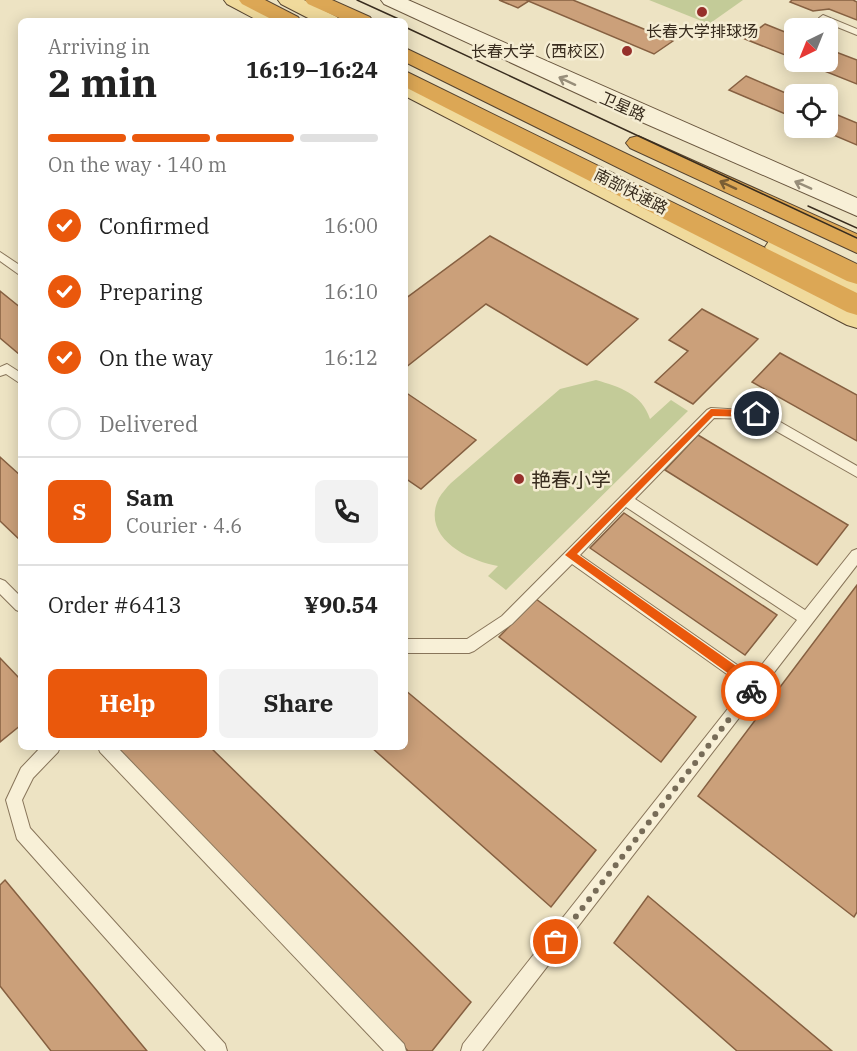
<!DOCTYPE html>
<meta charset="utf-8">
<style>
:root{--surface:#fff;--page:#f2f2f2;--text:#222;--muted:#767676;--line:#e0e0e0;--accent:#ea580c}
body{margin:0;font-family:"IBM Plex Serif","Noto Sans SC",serif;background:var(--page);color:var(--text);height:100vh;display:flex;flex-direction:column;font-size:22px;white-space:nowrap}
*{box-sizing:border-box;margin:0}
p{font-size:20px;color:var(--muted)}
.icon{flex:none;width:33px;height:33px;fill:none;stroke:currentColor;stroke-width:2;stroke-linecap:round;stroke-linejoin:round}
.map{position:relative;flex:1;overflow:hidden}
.sheet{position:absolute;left:18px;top:18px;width:390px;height:732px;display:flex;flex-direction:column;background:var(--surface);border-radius:9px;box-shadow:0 3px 15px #0003}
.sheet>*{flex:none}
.needle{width:39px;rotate:223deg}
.controls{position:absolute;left:784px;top:18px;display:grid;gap:12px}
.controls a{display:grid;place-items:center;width:54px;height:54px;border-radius:9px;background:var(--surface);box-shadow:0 3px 15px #0003;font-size:30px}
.pin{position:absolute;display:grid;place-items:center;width:51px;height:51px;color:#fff;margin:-26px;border:3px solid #fff;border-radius:50%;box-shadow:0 2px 6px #0007}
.courier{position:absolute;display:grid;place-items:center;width:60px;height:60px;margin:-30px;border:4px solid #ea580c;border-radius:50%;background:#fff;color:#222;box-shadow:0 2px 8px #0007}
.head em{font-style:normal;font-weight:700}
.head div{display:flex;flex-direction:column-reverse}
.head{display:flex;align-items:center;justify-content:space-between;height:102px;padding:0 30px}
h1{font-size:39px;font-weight:700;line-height:45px}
.bar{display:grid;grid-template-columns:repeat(4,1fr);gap:9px 6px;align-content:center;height:72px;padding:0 30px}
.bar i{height:8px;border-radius:4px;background:var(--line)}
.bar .on{background:var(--accent)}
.bar p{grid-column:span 4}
.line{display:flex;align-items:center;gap:15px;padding:0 30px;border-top:2px solid var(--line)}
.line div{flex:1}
.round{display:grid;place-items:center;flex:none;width:63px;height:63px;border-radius:9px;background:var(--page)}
ol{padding:0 30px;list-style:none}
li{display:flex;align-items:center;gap:18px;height:66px}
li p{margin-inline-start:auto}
li .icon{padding:6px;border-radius:50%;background:var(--accent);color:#fff;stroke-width:4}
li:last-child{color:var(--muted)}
li i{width:33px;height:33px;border:3px solid var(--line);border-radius:50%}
.button{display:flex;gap:12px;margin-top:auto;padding:12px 30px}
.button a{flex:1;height:69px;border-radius:9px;background:var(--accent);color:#fff;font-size:24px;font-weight:700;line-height:69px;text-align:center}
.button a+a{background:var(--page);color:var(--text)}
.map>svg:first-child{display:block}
</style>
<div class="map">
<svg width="857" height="1051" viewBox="0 0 857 1051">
<rect width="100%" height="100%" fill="#ede3c3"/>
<g fill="#c3cb98">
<polygon points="649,0 743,0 709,24"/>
<path d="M596 380C620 387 642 394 650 419L671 400 688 411 506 590 488 576 498 566C468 561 420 537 439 498 442 493 447 487 451 483L560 389Z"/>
</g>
<g fill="#cba07a" stroke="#866041" stroke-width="1.5">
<polygon points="499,0 526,0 529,1 518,8"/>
<polygon points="526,0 573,0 673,41 654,54"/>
<polygon points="792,0 853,0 857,2 857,20 829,9 813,11 790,2"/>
<polygon points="765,24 795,36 795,59 745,39"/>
<polygon points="828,49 857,60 857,84 802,62 828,62"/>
<polygon points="746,76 795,97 795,118 729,90"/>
<polygon points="828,111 857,123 857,145 817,128 828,128"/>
<polygon points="490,236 638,319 587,365 486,304 405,368 405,299"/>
<polygon points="0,291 21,308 20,355 0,338"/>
<polygon points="702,309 758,339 693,404 655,382 688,351 669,340"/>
<polygon points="780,353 857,395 857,441 752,382"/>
<polygon points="405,392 476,440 421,489 405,478"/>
<polygon points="698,435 848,525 817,565 665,470"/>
<polygon points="0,457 21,476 21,541 0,521"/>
<polygon points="624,513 777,615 745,655 590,548"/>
<polygon points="857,585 857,912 854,917 698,796"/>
<polygon points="536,599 696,717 661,762 499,637"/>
<polygon points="0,658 21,680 21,725 0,742"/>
<polygon points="405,690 596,850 551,907 371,747 405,747"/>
<polygon points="114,747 210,747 471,1002 432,1051 408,1051"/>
<polygon points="5,880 147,1051 51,1051 0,986 0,885"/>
<polygon points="648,896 832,1051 737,1051 614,943"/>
</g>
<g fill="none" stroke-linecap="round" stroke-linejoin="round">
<g stroke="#88755a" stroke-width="2">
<g id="lane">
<polygon points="823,15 857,29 857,35 820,20 819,18"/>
<polygon points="0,252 21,266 21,276 0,261"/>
<polygon points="7,364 21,373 21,384 6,374 0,376 0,367"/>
<path d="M711 408 761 411 857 466V477L755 419 714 418 635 499 805 610 852 551 857 549V565L482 1051H461L463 1044 745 687 572 564 512 624 474 651 469 653H405V639H467L502 616 707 410ZM626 507 797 620 753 676 580 555Z"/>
<polygon points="0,579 5,581 21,597 21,612 16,610 0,594"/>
<polygon points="41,747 60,747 58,752 33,778 22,800 30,828 225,1044 227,1051 206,1051 17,839 6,800 21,768"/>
<polygon points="98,747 117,747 404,1044 406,1051 384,1051 100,752"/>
</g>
</g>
<g stroke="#69563e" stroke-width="2">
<polygon id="secondary" points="381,0 408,0 857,198 857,216 596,102 384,4"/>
</g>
<g stroke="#55432f" stroke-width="2">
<g id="primary">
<polygon points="224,0 250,0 282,17 285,21 259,21 227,4"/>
<polygon points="278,0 304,0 337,17 340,21 314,21 281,4"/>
<polygon points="405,80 857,306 857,328 847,325 405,96"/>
<polygon points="778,238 857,275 857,295 769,253 765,247 769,241"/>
</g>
</g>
<g stroke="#55432f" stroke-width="2">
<g id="highway">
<polygon points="239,0 265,0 298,17 301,21 275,21 242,4"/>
<polygon points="305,0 332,0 370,17 373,21 346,21 308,4"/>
<polygon points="405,48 857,264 857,284 847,281 405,62"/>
<polygon points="405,71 857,293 857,315 847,312 405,87"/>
<polygon points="638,136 857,234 857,253 630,148 626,143 630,138"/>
</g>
</g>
<use href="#lane" fill="#f8f0d7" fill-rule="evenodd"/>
<use href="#secondary" fill="#f8f0d7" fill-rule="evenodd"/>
<use href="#primary" fill="#f0da9c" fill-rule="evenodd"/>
<use href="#highway" fill="#dca755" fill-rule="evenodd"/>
<g stroke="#382c1e" stroke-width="1.5">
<polyline points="357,0 403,21"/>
<polyline points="405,27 857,238"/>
<polyline points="808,206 857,228"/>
</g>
</g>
<defs><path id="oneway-shaft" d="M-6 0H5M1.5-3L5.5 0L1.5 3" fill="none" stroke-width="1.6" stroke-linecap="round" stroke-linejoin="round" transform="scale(1.5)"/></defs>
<g stroke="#988e7a">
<use href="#oneway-shaft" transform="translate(567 81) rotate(-155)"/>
<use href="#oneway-shaft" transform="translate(803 185) rotate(-156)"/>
</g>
<use stroke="#7a5d34" href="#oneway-shaft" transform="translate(728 185) rotate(-155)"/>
<polygon fill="#ea580c" points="711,409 757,410 761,414 757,417 713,416 577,554 759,682 759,689 751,696 745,691 747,687 565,555"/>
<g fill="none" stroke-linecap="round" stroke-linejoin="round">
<polyline stroke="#776c58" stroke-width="6" stroke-dasharray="0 10.8" points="556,942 751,691"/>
</g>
<g fill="#96302b" stroke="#f5edd3" stroke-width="2">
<circle cx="702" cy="12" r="6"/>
<circle cx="627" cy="51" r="6"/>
<circle cx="519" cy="479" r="6"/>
</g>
<g text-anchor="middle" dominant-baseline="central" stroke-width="5" stroke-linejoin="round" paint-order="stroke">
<g font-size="16" fill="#382c1e" stroke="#f5edd3">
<text x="702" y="31">长春大学排球场</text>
<text x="615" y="51" text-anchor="end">长春大学（西校区）</text>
</g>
<g font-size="16" fill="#382c1e" stroke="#f5edd3">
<text transform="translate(623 106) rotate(24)">卫星路</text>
<text transform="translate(631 191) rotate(27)">南部快速路</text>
</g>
<g font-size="20" fill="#382c1e" stroke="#f5edd3" text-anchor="start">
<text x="531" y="479">艳春小学</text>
</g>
</g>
</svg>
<div class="controls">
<a><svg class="needle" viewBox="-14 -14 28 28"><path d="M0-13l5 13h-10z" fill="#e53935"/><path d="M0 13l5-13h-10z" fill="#767676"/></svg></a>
<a><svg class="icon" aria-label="locate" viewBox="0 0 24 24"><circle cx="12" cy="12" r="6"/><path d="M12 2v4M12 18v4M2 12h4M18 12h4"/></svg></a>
</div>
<div class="pin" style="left:556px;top:942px;background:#ea580c"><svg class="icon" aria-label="bag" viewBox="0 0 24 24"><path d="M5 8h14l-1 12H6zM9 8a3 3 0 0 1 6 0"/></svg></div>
<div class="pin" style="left:757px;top:414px;background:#1f2937"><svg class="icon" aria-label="home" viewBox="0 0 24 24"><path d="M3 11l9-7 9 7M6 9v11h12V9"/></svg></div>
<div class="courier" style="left:751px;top:691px"><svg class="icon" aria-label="bike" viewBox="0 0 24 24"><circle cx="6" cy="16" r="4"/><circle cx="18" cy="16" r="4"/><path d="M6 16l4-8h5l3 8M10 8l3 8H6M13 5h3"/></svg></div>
<section class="sheet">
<div class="head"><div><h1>2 min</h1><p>Arriving in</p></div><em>16:19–16:24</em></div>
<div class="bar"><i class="on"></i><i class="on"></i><i class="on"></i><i></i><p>On the way · 140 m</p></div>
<ol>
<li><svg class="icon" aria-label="check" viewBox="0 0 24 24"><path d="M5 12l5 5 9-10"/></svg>Confirmed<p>16:00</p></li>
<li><svg class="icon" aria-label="check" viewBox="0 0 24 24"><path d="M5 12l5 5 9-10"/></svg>Preparing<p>16:10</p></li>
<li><svg class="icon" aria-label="check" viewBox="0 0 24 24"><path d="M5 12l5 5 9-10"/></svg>On the way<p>16:12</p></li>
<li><i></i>Delivered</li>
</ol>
<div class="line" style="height:108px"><b class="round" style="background:var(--accent);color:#fff">S</b><div><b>Sam</b><p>Courier · 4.6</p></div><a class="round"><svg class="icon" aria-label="phone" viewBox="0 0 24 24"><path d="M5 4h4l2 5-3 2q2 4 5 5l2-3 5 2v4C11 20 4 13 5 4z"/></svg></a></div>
<div class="line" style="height:78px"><div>Order #6413</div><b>¥90.54</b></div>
<div class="button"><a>Help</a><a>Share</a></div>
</section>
</div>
